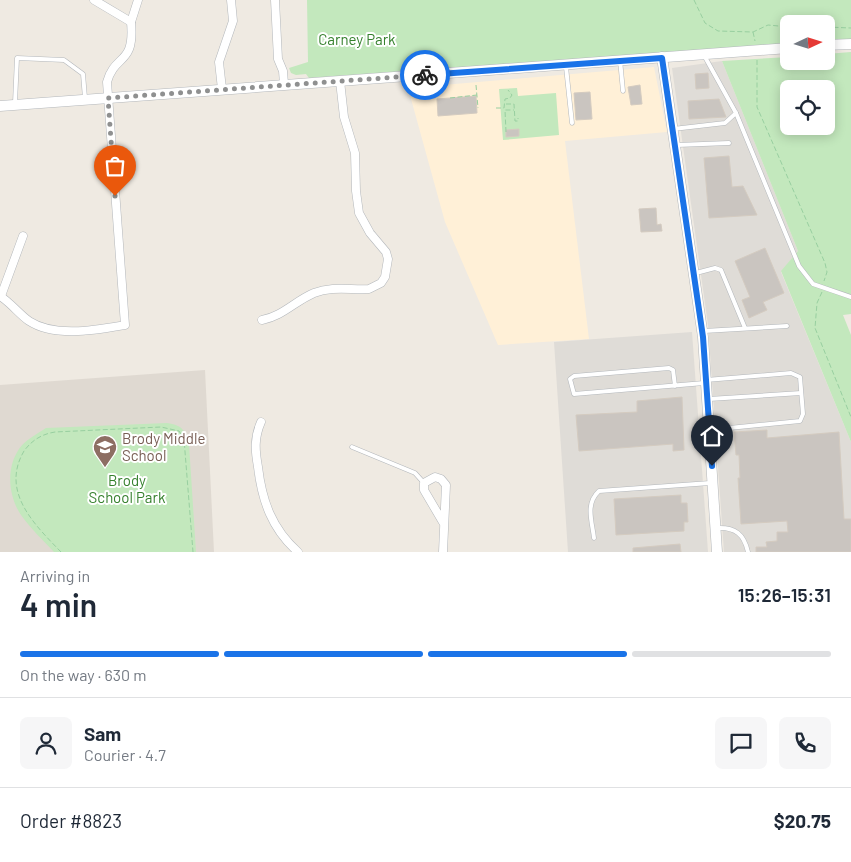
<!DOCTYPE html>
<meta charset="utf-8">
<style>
:root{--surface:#fff;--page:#f6f6f7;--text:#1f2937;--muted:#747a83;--line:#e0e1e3;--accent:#1a73e8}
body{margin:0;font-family:Barlow,sans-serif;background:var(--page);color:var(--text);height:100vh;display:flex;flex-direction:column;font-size:19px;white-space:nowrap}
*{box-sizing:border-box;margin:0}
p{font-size:16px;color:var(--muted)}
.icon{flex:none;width:28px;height:28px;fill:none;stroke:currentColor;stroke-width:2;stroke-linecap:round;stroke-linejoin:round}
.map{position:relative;height:552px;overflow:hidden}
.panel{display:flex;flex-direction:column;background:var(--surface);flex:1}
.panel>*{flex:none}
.needle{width:32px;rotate:86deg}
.controls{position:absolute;left:780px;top:15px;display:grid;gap:10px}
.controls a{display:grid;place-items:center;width:55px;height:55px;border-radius:8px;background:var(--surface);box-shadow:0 2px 12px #0003;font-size:25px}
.pin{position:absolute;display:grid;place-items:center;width:42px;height:42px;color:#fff;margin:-51px -21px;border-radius:50% 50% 50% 0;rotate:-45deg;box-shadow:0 0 5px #0007}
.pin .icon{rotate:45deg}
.courier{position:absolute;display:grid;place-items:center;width:50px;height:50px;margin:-25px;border:4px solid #1a73e8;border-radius:50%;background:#fff;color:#222;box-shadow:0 1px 6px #0007}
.overview em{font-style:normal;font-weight:600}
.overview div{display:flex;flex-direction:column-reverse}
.overview{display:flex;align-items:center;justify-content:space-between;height:85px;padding:0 20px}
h1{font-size:32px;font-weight:600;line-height:38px}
.bar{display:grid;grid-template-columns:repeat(4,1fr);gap:8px 5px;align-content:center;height:60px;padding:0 20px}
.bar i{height:6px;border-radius:4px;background:var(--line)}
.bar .selected{background:var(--accent)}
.bar p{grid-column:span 4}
.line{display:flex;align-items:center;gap:12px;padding:0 20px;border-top:1px solid var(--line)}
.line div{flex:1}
.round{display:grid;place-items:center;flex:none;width:52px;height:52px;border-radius:8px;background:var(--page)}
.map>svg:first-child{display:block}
</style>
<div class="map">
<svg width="851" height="552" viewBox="0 0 851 552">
<rect width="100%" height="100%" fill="#efeae2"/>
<polygon fill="#fff0d7" points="654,67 667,132 565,141 589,339 498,345 445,222 408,88"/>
<g fill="#dfdcd7">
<polygon points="722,61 798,251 781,272 851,442 851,552 724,552 708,325 672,68"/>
<polygon points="692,332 708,552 568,552 554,342"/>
</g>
<polygon fill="#dfd9d1" points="205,370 214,552 0,552 0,385"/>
<g fill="#c3e8bd" fill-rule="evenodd">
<polygon points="307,0 851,0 851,39 826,41 826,24 789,24 789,44 309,78 306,74 296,75 291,73 289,68 308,62"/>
<path d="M851 52V314L843 315 851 335V442L781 271 798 251 722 61 789 57V61H826V54ZM789 89H826V126H789Z"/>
<polygon points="517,88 518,96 556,93 559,135 503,140 499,89"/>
<path d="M167 423C182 425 185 430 189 444L196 552H54C43 540 30 528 21 515 8 496 6 468 19 449 25 440 37 434 46 428Z"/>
</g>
<g fill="#cac5c0" stroke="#d4cbc0">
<polygon points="708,73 709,88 696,89 695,74"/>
<polygon points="640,85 642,104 631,105 628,87"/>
<polygon points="590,92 592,119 576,120 574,93"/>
<polygon points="476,96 477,113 438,116 437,99"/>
<polygon points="719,99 726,117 689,119 688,101"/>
<polygon points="519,129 519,136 506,137 506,130"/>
<polygon points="729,156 732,187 743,186 757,215 709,218 704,158"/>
<polygon points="656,208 657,225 661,224 662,231 641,232 639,209"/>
<polygon points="765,248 784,293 763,302 767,310 749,318 742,300 750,297 735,261"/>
<polygon points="682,397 684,450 673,451 673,444 579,451 576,415 637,412 637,401"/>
<polygon points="767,430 767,438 839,432 844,519 851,519 851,552 756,552 756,547 767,547 766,542 777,541 777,532 788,532 787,521 741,524 738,478 740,478 739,455 736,455 734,432"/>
<polygon points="681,495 681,503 687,503 688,522 684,522 684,531 616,535 614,499"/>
<polygon points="680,544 681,552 633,552 633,548"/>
</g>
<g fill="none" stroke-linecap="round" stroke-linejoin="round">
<g stroke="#b3b7bb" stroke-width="5">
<g id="service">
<polyline points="620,60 623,91"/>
<polyline points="566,67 572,123"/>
<polyline points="15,103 17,58 64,60 83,74 85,98"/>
<polyline points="736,113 799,266 813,284 851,297"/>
<polyline points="673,129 725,123 736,113 705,57"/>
<polyline points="677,145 729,143"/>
<polyline points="696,273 715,268 721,270 745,328"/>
<polyline points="704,331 787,326"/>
<polyline points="706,380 791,373 800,377 803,414 800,421 709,430"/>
<polyline points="675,386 673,370 669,368 574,376 570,379 574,394 704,383"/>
<polyline points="709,399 801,393"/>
<polyline points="352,447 415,473 424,483"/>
<path d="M717 528C735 527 744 534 748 552"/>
<path d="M594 538C592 521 585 504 599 491L710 483"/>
</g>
</g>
<g stroke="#b3b7bb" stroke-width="9">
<g id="minor">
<polyline points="275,0 278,59 283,71 284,84"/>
<polyline points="131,22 138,0"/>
<polyline points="222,89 219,62 233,21 231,0"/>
<path d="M0 296C11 303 19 314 29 321 55 338 96 330 125 325L107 82C115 53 135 66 131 22L94 0"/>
<polyline points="1,296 23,236"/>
<path d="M262 320C283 316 295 301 314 293 332 286 350 290 369 289L381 283 385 277 388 259 386 252 370 233 359 213 356 191 355 153 344 117 340 81"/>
<path d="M261 422C254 438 255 450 258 467 262 501 272 529 298 552"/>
<polyline points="443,552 446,485 441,479 435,477 424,483 424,490 444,524"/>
</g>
</g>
<g stroke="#b3b7bb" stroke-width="11">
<g id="tertiary">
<polyline points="826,45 851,44"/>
<polyline points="662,57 703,337 717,552"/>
<polyline points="0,106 789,48"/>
</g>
</g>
<g stroke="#98cfa0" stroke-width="1" stroke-dasharray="5 2.5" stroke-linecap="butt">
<polyline points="694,0 705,23 718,31 753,32 768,25 789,27"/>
<polyline points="826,27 851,28"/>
<polyline points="753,32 755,41"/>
<polyline points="757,60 757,107 825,263 827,272 824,281"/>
<polyline points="476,85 478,108"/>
<polyline points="450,98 477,95"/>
<polyline points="506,104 514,104 515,121 518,121 518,118"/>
<polyline points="496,108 504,108 505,99 510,98 512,95 508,90"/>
<polyline points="506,132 505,110 514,110"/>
<polyline points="822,292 817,303 815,328 851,417"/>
<path d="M61 552C35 525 0 492 24 451 32 440 42 434 55 432L161 427 179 431 184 439 193 552"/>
</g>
<use href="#service" stroke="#fff" stroke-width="4"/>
<use href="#minor" stroke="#fff" stroke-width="8"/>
<use href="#tertiary" stroke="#fff" stroke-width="10"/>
</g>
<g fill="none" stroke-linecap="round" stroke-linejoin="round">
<polyline stroke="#8f9090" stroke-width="5" stroke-dasharray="0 9" points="115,196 108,98 425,75"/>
<polyline stroke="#1a73e8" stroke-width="6" points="425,75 662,58 703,337 712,466"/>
</g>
<defs>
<g id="school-pin" transform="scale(1.25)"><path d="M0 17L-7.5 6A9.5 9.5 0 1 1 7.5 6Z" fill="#8d6e63" stroke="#fff"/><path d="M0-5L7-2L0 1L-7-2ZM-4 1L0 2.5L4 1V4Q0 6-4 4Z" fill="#fff"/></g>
</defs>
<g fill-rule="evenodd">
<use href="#school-pin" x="105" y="447"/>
</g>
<g text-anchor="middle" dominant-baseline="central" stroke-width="4" stroke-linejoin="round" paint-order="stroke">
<g font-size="15" fill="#36812e" stroke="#fff">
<text x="357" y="39">Carney Park</text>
<text x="127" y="480">Brody<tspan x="127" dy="17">School Park</tspan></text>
</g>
<g font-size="15" fill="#785e54" stroke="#fff" text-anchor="start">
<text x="122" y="438">Brody Middle<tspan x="122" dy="17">School</tspan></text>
</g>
</g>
</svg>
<div class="controls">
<a><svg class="needle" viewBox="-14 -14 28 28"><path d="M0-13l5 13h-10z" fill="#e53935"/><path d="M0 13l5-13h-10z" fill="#747a83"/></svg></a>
<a><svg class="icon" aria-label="locate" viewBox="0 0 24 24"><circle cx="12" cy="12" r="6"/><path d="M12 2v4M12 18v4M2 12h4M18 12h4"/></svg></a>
</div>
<div class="pin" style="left:115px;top:196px;background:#ea580c"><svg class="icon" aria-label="bag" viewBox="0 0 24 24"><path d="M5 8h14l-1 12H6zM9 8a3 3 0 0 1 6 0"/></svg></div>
<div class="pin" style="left:712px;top:466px;background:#1f2937"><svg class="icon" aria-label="home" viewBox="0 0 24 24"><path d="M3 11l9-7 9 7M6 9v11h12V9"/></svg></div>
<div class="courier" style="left:425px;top:75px"><svg class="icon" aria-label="bike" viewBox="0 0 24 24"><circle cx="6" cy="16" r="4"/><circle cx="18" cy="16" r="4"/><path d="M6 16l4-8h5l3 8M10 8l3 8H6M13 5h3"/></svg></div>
</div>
<section class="panel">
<div class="overview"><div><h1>4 min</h1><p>Arriving in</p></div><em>15:26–15:31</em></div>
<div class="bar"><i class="selected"></i><i class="selected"></i><i class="selected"></i><i></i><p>On the way · 630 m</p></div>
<div class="line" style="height:90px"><a class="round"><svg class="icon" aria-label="person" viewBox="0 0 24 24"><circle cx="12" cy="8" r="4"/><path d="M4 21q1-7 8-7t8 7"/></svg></a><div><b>Sam</b><p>Courier · 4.7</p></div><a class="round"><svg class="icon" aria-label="chat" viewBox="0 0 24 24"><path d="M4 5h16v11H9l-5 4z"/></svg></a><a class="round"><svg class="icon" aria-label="phone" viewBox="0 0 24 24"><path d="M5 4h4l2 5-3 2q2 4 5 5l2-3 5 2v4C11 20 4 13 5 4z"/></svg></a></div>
<div class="line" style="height:65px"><div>Order #8823</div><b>$20.75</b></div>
</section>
